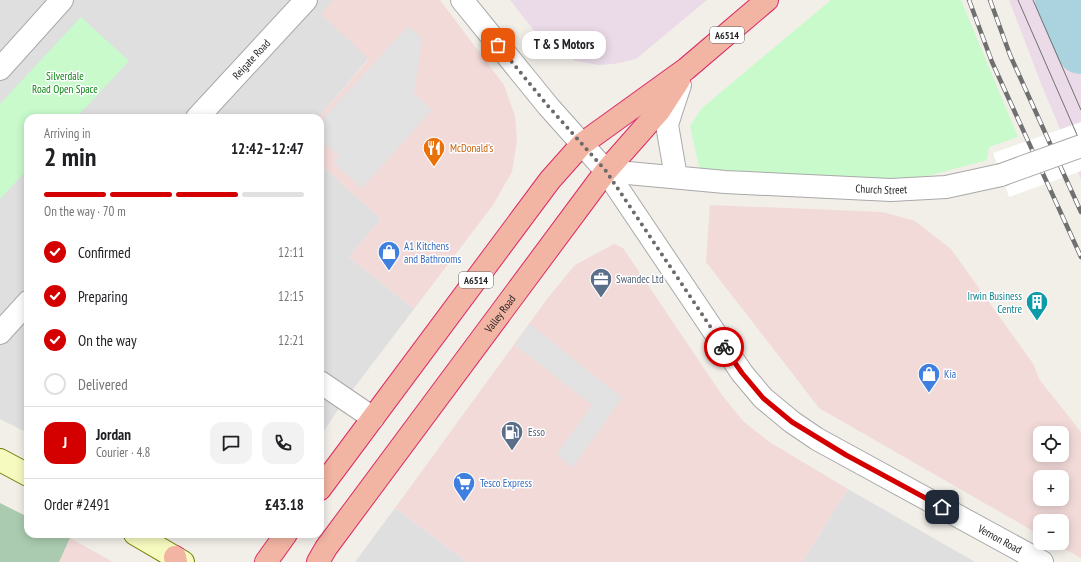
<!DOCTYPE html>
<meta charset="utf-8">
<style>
:root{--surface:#fff;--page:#f2f2f2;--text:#202124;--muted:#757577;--line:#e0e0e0;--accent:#d40000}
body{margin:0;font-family:"PT Sans Narrow",sans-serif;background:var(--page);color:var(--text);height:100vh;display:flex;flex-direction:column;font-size:15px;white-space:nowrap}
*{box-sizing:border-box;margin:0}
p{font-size:13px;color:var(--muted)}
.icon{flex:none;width:22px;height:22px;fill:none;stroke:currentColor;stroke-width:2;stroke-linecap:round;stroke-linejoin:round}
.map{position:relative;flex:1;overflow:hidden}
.drawer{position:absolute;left:24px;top:114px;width:300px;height:424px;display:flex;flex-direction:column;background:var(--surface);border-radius:12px;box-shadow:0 2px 10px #0003}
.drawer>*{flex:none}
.controls{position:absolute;left:1033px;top:426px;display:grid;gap:8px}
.controls a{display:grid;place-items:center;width:36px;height:36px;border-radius:8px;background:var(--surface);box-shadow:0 2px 10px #0003;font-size:20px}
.pin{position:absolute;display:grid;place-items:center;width:34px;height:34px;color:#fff;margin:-17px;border-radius:8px;box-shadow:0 2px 6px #0006}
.courier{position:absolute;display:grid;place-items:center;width:40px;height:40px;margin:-20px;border:3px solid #d40000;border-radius:50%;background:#fff;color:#222;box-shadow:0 1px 5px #0007}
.bubble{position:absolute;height:28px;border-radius:12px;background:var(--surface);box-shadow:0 2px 10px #0003;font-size:13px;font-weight:600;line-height:28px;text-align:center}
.overview em{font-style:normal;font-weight:600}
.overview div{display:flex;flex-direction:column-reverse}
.overview{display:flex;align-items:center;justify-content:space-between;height:68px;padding:0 20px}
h1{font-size:26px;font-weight:600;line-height:30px}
.bar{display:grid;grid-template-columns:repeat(4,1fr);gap:6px 4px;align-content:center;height:48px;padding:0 20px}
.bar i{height:5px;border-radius:3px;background:var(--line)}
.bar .active{background:var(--accent)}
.bar p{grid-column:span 4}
.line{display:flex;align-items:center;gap:10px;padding:0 20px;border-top:1px solid var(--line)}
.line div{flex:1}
.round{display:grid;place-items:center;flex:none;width:42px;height:42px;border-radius:12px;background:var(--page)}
ol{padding:0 20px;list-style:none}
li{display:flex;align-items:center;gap:12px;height:44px}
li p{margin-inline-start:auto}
li .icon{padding:4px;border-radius:50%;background:var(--accent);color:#fff;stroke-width:4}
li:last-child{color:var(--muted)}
li i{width:22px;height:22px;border:2px solid var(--line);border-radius:50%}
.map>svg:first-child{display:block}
</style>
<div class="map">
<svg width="1081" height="562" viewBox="0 0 1081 562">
<rect width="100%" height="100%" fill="#f2efe9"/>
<g fill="#e0dfdf">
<polygon points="0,0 423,0 369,58 318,118 28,118 28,433 0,419"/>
<polygon points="320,164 381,219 349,257 414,309 341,405 320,437"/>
<polygon points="848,489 975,562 802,562"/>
<polygon points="395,508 467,562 355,562"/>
</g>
<g fill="#f2dad9" fill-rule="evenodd">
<polygon points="333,0 440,0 504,85 515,116 517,140 512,172 493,205 414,309 349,257 381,219 320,164 320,118 318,118 369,59 321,14"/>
<path d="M710 205 883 212 915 221 951 249 1034 365 1039 379 1081 432V558L1054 543H1062V521H1040V535L819 408 706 262ZM1040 433H1062V455H1040ZM1040 477H1062V499H1040Z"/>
<polygon points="614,244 623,248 722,395 743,421 771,443 848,489 802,562 467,562 395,508 547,299 575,265"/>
<polygon points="70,538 113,562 59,562"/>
</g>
<g fill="#ebdbe8">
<polygon points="510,0 707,0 636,59 614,64 598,65 576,61 546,46"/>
<polygon points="1009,0 1052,0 1067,37 1081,67 1081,179 1042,86"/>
</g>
<polygon fill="#aacbaf" points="0,503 28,517 28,534 62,534 70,538 59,562 0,562"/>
<g fill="#c8facc">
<polygon points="831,0 961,0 1018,137 989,147 987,160 917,179 893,182 708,171 699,167 690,126 702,108"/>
<polygon points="81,17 129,61 76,118 28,118 28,169 0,199 0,104"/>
</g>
<g fill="#e2e2e2">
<polygon points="408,26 422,38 414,93 432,110 362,188 334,163 339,156 320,140 320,122"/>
<polygon points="530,324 622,398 572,468 557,454 592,405 515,345"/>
</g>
<polygon fill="#fff" points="1081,122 1081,171 1009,197 993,153"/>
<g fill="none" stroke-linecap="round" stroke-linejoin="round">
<polyline stroke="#aad3df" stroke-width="50" points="1060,0 1081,49"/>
<g stroke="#a9a9a9" stroke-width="24">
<g id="minor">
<polyline points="0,69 62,0"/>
<path id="s1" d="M197 118 306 0"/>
<polyline points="0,333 28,302"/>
<polyline points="320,382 373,418"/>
</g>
</g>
<g stroke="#a9a9a9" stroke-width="24">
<g id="tertiary">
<path id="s2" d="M462 0 548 106 606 171 742 373 763 398 792 422 817 439 1042 562"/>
<path id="s3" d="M606 171 725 182 891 190 946 187 1001 175"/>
<polyline points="676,177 667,125 671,112 680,85"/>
</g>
</g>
<g stroke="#707d05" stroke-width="24">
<g id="secondary">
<polyline points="0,460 28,475"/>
<polyline points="135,534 183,562"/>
</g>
</g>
<g stroke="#dc2a67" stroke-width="24">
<g id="trunk">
<polyline points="320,489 550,180 582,144 686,69 767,0"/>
<polyline points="175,557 176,562"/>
<polyline points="266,562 286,534"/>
<path id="s4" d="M318 562 326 548 606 171 659 111 679 80"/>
</g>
</g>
<use href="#minor" stroke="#fff" stroke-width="22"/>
<use href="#tertiary" stroke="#fff" stroke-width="22"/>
<use href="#secondary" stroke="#f7fabf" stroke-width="22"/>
<use href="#trunk" stroke="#f2b4a3" stroke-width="22"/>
<g stroke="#707070" stroke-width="1">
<polyline points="1018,0 1081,144"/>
<polyline points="1033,0 1081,110"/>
</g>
<g stroke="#707070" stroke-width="4.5">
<g id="rail">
<polyline points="969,0 992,62 1081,257"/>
<polyline points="990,0 1010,55 1081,212"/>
</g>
</g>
<use href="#rail" stroke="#fff" stroke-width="3" stroke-dasharray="9" stroke-linecap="butt"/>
<g stroke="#a9a9a9" stroke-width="24" stroke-linecap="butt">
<polyline id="tertiary-bridge" points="1001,175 1081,146"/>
</g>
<use href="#tertiary-bridge" stroke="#fff" stroke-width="22"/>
</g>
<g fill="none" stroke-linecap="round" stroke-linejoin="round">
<polyline stroke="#6b6a68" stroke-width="4" stroke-dasharray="0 7.2" points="498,45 548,106 606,171 724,347"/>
<polyline stroke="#d40000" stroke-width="5" points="724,347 742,373 763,398 792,422 846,455 942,507"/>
</g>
<defs>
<g id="restaurant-pin" transform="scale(1.15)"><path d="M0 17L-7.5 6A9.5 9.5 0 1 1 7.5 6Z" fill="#e8710a" stroke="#fff"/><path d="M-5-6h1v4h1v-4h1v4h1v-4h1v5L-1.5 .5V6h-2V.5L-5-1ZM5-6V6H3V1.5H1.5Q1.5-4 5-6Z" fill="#fff"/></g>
<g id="shop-pin" transform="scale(1.15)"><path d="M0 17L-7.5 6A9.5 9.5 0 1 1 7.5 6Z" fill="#3f7fe0" stroke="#fff"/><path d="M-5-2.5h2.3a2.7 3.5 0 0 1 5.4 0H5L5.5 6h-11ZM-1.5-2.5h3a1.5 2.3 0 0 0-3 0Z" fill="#fff"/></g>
<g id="office-pin" transform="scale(1.15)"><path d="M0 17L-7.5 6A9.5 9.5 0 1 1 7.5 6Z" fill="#5c6f8a" stroke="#fff"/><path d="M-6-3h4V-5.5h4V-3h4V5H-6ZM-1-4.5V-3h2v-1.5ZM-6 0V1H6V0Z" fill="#fff"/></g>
<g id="building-pin" transform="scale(1.15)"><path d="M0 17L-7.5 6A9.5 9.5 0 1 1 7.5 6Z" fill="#0f9aa8" stroke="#fff"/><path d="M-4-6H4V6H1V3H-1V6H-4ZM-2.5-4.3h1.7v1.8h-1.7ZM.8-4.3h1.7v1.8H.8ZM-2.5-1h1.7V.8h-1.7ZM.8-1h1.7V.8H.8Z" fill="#fff"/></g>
<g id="fuel-pin" transform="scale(1.15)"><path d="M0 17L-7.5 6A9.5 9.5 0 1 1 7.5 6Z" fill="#5c6f8a" stroke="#fff"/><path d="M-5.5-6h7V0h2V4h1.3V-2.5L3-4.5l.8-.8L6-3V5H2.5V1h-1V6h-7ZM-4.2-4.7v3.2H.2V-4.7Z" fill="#fff"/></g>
<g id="supermarket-pin" transform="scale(1.15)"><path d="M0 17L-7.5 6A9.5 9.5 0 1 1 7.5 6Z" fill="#3f7fe0" stroke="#fff"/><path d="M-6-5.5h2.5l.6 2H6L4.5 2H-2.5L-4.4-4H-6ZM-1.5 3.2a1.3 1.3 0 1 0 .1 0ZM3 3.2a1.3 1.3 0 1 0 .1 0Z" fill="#fff"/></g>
</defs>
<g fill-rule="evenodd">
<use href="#restaurant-pin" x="434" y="148"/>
<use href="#shop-pin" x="389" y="252"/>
<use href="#office-pin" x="601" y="279"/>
<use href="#building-pin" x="1037" y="302"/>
<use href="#shop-pin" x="929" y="374"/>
<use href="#fuel-pin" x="512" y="432"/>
<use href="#supermarket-pin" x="464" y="483"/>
</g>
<g text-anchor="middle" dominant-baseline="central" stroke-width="3" stroke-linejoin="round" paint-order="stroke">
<g fill="#fff" stroke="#646464" stroke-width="1">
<rect x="710" y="27" width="34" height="16" rx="3"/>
<rect x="459" y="272" width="34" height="16" rx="3"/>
</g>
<g font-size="10" font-weight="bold" fill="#222">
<text x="727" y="35">A6514</text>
<text x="476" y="280">A6514</text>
</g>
<g font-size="11" fill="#222" stroke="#fff">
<text stroke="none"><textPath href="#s1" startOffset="80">Reigate Road</textPath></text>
<text stroke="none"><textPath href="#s3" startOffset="276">Church Street</textPath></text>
<text stroke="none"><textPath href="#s4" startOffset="308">Valley Road</textPath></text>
<text stroke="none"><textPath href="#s2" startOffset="776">Vernon Road</textPath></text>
</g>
<g font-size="11" fill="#0c8416" stroke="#fff">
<text x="65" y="76">Silverdale<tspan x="65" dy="13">Road Open Space</tspan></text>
</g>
<g font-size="11" fill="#c56008" stroke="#fff" text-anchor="start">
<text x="450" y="148">McDonald's</text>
</g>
<g font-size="11" fill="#366cbe" stroke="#fff" text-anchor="start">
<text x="404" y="246">A1 Kitchens<tspan x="404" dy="13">and Bathrooms</tspan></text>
<text x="944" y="374">Kia</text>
<text x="480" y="483">Tesco Express</text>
</g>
<g font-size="11" fill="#4e5e75" stroke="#fff" text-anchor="start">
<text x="616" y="279">Swandec Ltd</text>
<text x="528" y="432">Esso</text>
</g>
<g font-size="11" fill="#0d838f" stroke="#fff" text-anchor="end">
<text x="1022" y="296">Irwin Business<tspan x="1022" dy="13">Centre</tspan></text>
</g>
</g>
</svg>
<div class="controls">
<a><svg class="icon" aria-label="locate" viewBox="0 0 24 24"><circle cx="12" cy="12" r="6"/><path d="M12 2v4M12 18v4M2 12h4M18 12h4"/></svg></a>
<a>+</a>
<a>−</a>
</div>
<div class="pin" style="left:498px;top:45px;background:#ea580c"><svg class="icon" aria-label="bag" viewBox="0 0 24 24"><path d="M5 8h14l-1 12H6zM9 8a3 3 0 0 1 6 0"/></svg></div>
<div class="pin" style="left:942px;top:507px;background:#1f2937"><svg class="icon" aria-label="home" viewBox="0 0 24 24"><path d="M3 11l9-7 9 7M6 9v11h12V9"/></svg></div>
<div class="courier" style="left:724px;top:347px"><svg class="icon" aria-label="bike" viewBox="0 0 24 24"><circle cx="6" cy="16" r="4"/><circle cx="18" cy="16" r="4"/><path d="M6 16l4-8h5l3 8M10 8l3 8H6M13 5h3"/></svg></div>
<div class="bubble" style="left:522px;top:31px;width:84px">T &amp; S Motors</div>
<section class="drawer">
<div class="overview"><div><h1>2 min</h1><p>Arriving in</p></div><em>12:42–12:47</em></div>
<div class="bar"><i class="active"></i><i class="active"></i><i class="active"></i><i></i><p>On the way · 70 m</p></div>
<ol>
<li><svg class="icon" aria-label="check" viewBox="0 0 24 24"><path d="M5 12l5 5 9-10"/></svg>Confirmed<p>12:11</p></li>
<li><svg class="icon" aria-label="check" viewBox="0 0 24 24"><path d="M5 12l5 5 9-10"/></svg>Preparing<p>12:15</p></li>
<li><svg class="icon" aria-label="check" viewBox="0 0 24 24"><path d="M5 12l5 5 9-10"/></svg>On the way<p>12:21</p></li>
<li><i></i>Delivered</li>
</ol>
<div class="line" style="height:72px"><b class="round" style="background:var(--accent);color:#fff">J</b><div><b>Jordan</b><p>Courier · 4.8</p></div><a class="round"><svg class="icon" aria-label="chat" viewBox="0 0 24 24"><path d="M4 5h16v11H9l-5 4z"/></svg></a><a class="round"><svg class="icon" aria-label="phone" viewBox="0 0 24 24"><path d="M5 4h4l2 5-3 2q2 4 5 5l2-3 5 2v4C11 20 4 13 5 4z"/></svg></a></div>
<div class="line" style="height:52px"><div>Order #2491</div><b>£43.18</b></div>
</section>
</div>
